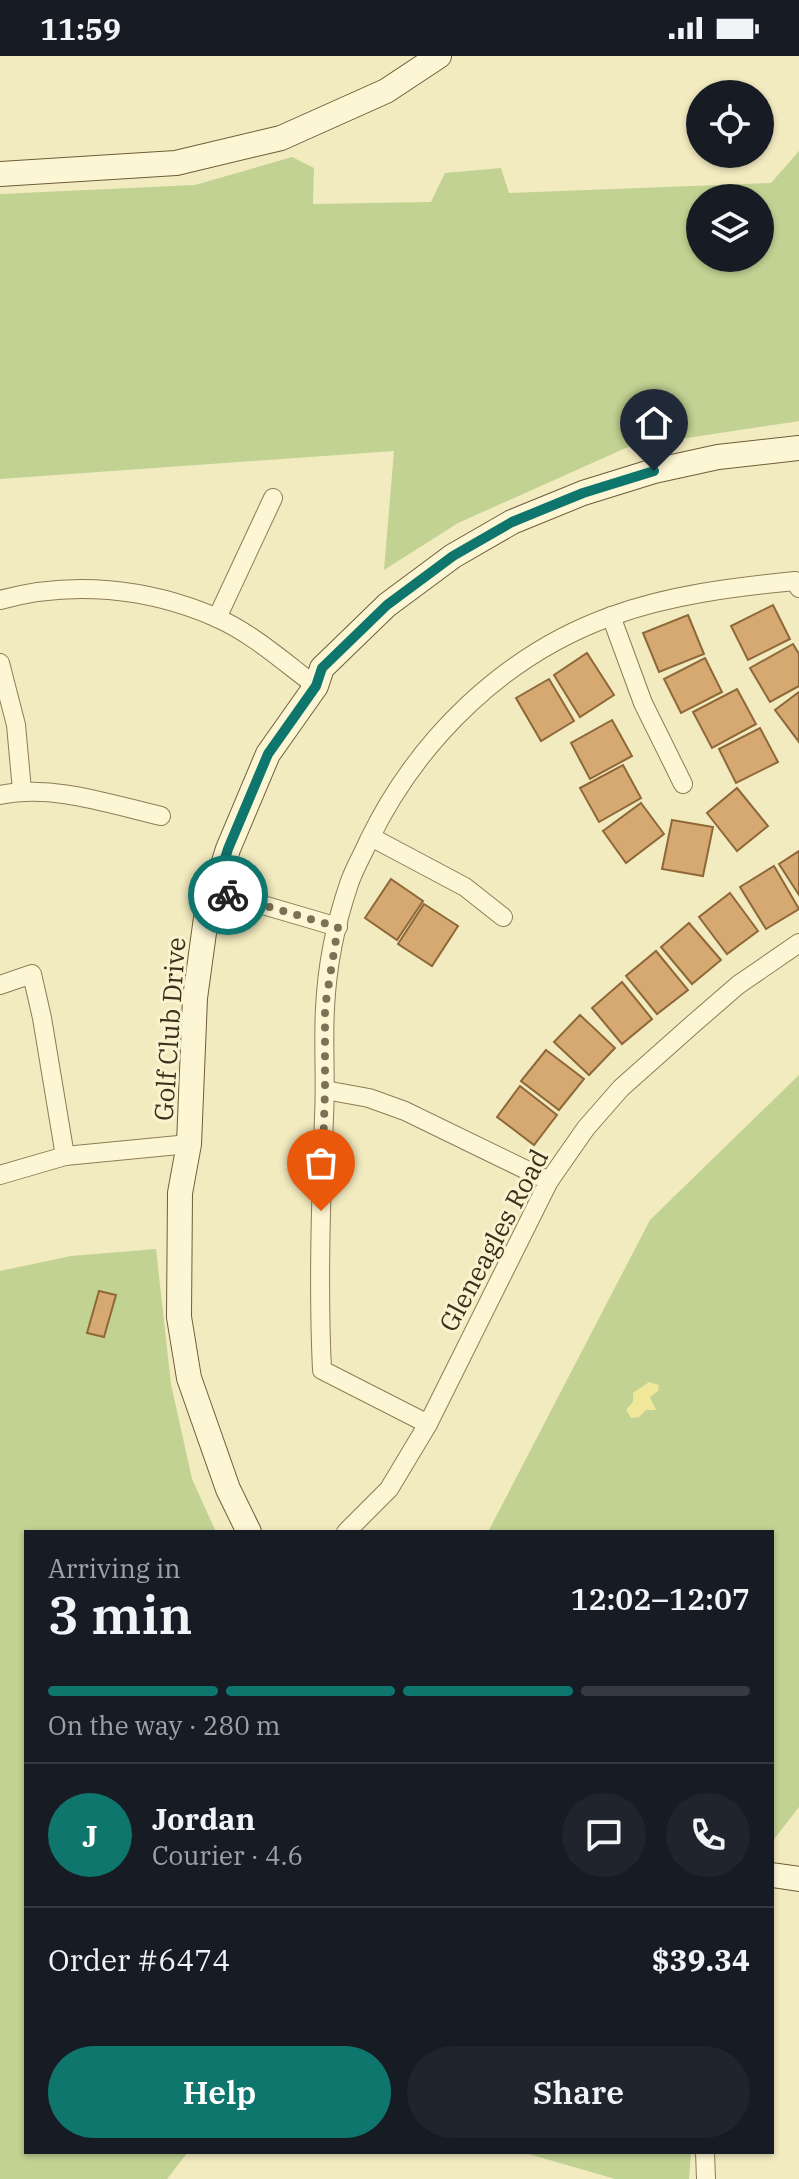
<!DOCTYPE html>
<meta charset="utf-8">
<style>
:root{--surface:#171b24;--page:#20242c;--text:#f1f3f6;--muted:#9ea1a6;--line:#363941;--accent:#0f766e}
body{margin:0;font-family:"IBM Plex Serif",serif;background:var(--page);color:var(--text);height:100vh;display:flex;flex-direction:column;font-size:30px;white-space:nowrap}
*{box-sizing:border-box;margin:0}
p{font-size:26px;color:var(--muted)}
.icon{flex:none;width:44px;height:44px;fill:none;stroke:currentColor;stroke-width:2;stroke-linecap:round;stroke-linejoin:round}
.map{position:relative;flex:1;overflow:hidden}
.drawer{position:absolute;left:24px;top:1474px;width:750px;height:624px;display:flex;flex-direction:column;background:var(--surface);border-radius:0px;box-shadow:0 2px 6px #0004}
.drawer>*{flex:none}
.controls{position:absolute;left:686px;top:24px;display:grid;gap:16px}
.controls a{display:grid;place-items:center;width:88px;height:88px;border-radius:50%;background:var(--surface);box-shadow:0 2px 6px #0004;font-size:40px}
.pin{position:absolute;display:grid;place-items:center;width:68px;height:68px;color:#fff;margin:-82px -34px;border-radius:50% 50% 50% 0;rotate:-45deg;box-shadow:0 0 8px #0007}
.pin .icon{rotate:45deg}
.courier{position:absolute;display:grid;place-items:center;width:80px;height:80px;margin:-40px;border:6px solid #0f766e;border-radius:50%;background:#fff;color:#222;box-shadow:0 2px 10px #0007}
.headline em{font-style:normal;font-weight:600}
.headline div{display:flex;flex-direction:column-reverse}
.headline{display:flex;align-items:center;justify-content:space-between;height:136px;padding:0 24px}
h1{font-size:52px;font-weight:600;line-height:60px}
.bar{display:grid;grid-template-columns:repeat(4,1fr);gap:12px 8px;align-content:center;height:96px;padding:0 24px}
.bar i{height:10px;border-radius:6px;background:var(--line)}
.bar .on{background:var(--accent)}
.bar p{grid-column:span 4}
.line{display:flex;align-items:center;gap:20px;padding:0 24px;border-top:2px solid var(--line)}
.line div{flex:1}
.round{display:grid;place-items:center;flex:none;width:84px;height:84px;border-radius:42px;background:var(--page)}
.primary-button{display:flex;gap:16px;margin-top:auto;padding:16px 24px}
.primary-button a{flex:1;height:92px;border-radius:48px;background:var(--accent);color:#fff;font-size:32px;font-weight:600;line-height:92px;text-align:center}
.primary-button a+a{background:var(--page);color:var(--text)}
.status{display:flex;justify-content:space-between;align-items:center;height:56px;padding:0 40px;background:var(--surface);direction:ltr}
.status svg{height:22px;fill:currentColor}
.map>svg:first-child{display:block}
</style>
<div class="status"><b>11:59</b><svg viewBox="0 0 49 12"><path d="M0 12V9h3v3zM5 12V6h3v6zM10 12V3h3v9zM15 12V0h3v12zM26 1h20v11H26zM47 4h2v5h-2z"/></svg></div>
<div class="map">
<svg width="799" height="2123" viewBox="0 0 799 2123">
<rect width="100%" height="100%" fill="#f2ebc0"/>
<g fill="#c1d292" fill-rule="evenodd">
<path d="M799 95V365L628 391 458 467 384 514 394 395 0 423V138L195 129 292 101 314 112 313 148 431 146 445 117 501 112 509 137 771 127ZM700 142H760V202H700Z"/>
<polygon points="799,1019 799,1751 772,1786 772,1476 488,1476 650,1164"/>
<polygon points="156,1193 171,1328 192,1423 216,1476 26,1476 26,2096 188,2096 167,2123 0,2123 0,1215 71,1200"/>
<polygon points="522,2096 691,2096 689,2123 615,2123"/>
</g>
<polygon fill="#f1e79a" points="649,1326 659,1329 658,1335 650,1341 656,1354 646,1354 639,1361 631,1362 626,1354 633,1346 633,1337"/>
<g fill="#d5a971" stroke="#8f6839" stroke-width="2">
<polygon points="773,549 790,583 748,604 731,570"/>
<polygon points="688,559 704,598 659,616 643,577"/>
<polygon points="793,588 799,598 799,630 770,646 750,612"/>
<polygon points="587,597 614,639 580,661 554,619"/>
<polygon points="705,602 722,636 681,657 664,623"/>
<polygon points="549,623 574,665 541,685 516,642"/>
<polygon points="737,633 756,668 712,692 693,656"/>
<polygon points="799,636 799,686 775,654"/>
<polygon points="612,664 632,700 590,723 571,687"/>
<polygon points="760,672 778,706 736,727 719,693"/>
<polygon points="623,709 641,742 599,766 580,732"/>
<polygon points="737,732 768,770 737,795 707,757"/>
<polygon points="641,747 664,778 626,807 603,775"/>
<polygon points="672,764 713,771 703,820 662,813"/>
<polygon points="799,795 799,839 779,808"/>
<polygon points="774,810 799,853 766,873 740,831"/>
<polygon points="391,823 423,845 397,884 365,862"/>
<polygon points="730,837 758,875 727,898 699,861"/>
<polygon points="424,848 458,870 432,910 398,888"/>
<polygon points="689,867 721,904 692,928 661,891"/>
<polygon points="656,895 688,934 657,958 626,920"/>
<polygon points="622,926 652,963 622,988 592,952"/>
<polygon points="580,959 615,992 589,1019 554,986"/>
<polygon points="546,994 584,1023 559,1054 521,1025"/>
<polygon points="520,1030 557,1059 534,1089 497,1061"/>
<polygon points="99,1235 116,1239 104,1281 87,1277"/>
</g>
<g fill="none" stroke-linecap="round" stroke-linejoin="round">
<g stroke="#8e7c56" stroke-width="20">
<g id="street">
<path d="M0 544C71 524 148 532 215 561 252 577 284 606 316 630"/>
<polyline points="611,560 643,647 683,728"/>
<polyline points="217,562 273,442"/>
<polyline points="0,607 16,669 22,734"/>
<path d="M0 739C54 728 109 748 161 760"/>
<polyline points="371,781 465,831 503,861"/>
<polyline points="215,835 338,871"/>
<polyline points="0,929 32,918 42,962 65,1100"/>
<polyline points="325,1034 369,1042 405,1055 549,1125"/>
<polyline points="0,1119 65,1100 189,1088"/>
<path d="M428 1368 322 1314C318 1229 321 1145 324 1061 326 1024 323 988 325 952 327 911 336 866 349 828 354 813 363 798 369 784 418 683 505 598 612 560 669 539 734 531 795 525L799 532"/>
<polyline points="346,1476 389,1433 428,1368 549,1125 586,1072 621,1032 693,968 738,929 799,887"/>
<polyline points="705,2096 706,2123"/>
</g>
</g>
<g stroke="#6f5c39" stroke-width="26">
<g id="secondary">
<polyline points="0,118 176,107 281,82 386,35 439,0"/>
<polyline points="249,1476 228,1433 189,1322 179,1261 180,1137 189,1088 195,942 206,862 228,793 268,698 316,630 322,612 387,549 453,500 512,466 583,437 654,415 718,401 799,392"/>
<polyline points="772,1819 799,1823"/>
</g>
</g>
<use href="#street" stroke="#fcf6d4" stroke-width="18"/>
<use href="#secondary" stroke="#fcf6d4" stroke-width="24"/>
</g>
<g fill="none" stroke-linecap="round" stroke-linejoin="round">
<polyline stroke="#7b7155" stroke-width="8" stroke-dasharray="0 14.4" points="228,839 338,871 325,951 325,1034 321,1155"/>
<polyline stroke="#0f766e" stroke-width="10" points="228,839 215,835 228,793 268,698 316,630 322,612 387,549 453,500 512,466 583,437 654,415"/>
</g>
<g text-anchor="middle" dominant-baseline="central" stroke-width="6" stroke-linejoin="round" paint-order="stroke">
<g font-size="26" fill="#3b301c" stroke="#f9f3d0">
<text transform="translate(169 973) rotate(-86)">Golf Club Drive</text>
<text transform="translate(493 1184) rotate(-62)">Gleneagles Road</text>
</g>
</g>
</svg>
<div class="controls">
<a><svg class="icon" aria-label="locate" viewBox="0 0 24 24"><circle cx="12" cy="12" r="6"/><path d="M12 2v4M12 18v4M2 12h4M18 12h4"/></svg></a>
<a><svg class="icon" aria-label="layers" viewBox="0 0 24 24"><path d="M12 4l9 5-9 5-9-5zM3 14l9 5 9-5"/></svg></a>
</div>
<div class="pin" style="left:321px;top:1155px;background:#ea580c"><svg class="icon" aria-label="bag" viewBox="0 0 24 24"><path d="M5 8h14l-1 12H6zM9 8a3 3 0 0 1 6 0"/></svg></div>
<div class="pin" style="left:654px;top:415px;background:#1f2937"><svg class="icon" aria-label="home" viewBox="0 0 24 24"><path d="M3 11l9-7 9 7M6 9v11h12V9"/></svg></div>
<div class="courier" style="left:228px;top:839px"><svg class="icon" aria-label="bike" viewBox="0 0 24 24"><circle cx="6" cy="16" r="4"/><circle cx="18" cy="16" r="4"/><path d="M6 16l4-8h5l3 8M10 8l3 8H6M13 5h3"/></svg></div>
<section class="drawer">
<div class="headline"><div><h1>3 min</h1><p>Arriving in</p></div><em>12:02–12:07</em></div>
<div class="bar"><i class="on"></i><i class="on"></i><i class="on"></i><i></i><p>On the way · 280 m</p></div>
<div class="line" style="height:144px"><b class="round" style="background:var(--accent);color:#fff">J</b><div><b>Jordan</b><p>Courier · 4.6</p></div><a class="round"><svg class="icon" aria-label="chat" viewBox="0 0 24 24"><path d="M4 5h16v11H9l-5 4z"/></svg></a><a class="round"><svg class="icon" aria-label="phone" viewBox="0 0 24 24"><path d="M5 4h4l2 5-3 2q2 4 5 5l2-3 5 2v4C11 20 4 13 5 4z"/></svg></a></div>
<div class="line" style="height:104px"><div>Order #6474</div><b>$39.34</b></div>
<div class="primary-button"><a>Help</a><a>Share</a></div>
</section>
</div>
